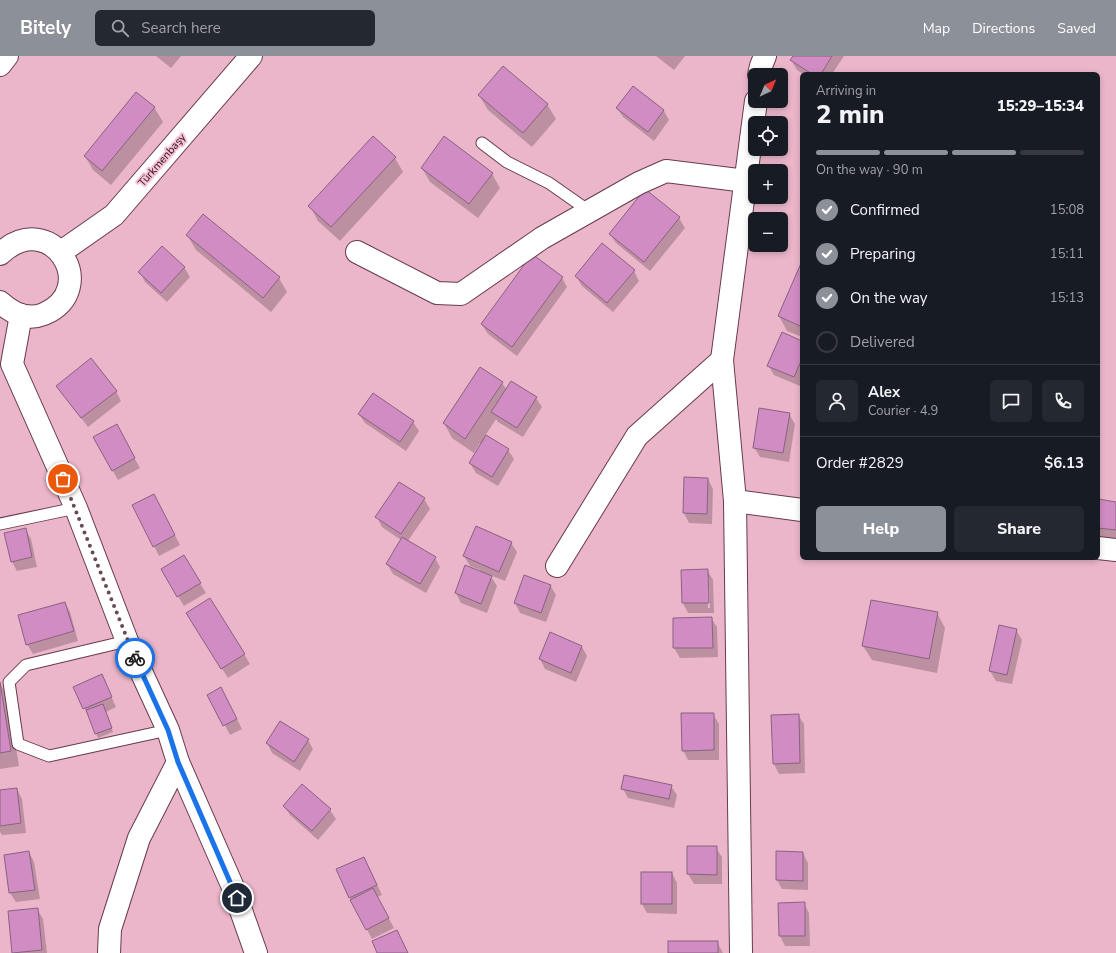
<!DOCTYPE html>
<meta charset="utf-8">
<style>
:root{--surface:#171b24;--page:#242831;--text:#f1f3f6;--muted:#9ea1a6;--line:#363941;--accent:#8c9099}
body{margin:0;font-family:"Nunito Sans",sans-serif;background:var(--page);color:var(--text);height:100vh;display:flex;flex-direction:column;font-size:15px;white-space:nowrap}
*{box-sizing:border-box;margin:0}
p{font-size:13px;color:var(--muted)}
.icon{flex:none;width:22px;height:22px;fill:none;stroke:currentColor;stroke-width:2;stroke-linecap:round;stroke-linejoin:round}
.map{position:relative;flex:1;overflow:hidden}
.sheet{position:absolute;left:800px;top:16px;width:300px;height:488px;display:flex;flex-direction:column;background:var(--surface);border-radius:6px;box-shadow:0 2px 6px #0003}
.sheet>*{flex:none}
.needle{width:26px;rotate:44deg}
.controls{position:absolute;left:748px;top:12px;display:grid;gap:8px}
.controls a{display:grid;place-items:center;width:40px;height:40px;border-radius:6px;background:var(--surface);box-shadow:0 2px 6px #0003;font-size:20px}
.pin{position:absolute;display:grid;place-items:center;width:34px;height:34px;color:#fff;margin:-17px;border:2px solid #fff;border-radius:50%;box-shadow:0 1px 4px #0007}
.courier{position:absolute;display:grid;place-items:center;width:40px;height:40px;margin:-20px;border:3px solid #1a73e8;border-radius:50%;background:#fff;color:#222;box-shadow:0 1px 5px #0007}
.headline em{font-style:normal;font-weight:800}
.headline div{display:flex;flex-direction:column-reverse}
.headline{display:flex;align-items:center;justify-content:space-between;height:68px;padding:0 16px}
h1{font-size:26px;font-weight:800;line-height:30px}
.bar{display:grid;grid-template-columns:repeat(4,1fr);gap:6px 4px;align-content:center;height:48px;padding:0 16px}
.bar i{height:5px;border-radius:3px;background:var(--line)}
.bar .current{background:var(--accent)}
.bar p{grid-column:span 4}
.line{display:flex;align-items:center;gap:10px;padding:0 16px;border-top:1px solid var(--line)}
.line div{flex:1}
.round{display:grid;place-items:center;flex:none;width:42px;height:42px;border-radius:6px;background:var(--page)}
ol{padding:0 16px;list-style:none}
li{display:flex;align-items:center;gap:12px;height:44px}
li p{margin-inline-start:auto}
li .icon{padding:4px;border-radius:50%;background:var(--accent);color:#fff;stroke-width:4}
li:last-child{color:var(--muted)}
li i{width:22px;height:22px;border:2px solid var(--line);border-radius:50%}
.cta{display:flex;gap:8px;margin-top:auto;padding:8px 16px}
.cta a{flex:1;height:46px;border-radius:6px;background:var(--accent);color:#fff;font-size:16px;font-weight:800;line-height:46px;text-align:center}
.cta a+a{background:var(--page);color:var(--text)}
header{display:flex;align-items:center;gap:24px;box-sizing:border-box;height:56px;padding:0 20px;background:var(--accent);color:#fff}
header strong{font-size:19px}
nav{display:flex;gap:22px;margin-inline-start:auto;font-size:14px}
.search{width:280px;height:36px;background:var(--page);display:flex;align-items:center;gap:10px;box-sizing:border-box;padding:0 14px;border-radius:6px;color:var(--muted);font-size:15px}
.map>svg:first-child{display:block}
</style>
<header>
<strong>Bitely</strong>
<div class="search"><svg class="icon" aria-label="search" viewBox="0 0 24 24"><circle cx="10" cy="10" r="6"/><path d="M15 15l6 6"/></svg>Search here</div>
<nav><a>Map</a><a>Directions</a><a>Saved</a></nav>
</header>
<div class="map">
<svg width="1116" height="897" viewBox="0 0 1116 897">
<rect width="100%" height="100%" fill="#ebb5ca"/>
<g fill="#0003" fill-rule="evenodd">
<polygon points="156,0 181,0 171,12"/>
<polygon points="656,0 685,0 674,14"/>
<polygon points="794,0 844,0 832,18 803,18 797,14 791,4"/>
<polygon points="633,31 664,55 669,64 654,85 623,61 617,52"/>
<polygon points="479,39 547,48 556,63 532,91 488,54"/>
<polygon points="154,51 163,66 111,129 93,114 85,100"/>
<polygon points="395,102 403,116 340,185 318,165 310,150"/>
<polygon points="422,112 492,118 500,132 478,162 430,126"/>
<polygon points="679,162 685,172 650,215 616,187 610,178"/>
<polygon points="187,179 279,222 287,236 271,256 196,194"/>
<polygon points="802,208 802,281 787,275 779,260"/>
<polygon points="184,211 190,221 167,246 145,226 140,216"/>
<polygon points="634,215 639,225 613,256 582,230 576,220"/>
<polygon points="562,222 567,231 517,300 488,278 482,269"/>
<polygon points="802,286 802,325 800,330 774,319 768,309"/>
<polygon points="502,327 507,334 536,342 542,351 523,381 498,366 496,363 485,380 508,394 514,403 498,430 476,417 470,407 482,388 480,387 474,397 452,382 444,367"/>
<polygon points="57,330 116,335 121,345 88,371"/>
<polygon points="359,358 413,366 419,375 406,395 365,367"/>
<polygon points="789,358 795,368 789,406 760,401 754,391"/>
<polygon points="116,369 140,412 118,424 94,381"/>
<polygon points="685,422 708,423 713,433 712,468 689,467 684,457"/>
<polygon points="424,443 430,453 407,486 435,502 440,511 426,537 393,518 387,508 401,484 382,471 377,461"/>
<polygon points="1098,444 1116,447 1116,487 1098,484"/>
<polygon points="159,449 180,489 159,500 154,490"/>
<polygon points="25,473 31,483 37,511 17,515 12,506"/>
<polygon points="511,487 517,496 505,525 490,519 497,530 487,557 461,547 456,537 466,511 480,516 480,514 470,510 464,500"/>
<polygon points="184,501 206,537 184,550 162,514"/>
<path d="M707 514 713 524 714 557H688L683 547 682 515ZM707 523H709L710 552H708Z"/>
<polygon points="550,529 556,539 546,566 520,557 515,547"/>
<polygon points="210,543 250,608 228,622 193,567"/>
<polygon points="65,547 70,556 78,585 33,598 27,588"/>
<polygon points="937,557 945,572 937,617 872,604 863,590"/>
<polygon points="711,562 717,571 718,601 680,602 674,592 674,563"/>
<polygon points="1016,574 1022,584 1012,628 996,625 990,615"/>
<polygon points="582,591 587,600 576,626 545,613 540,603"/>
<polygon points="102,620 116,651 106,656 113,676 98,682 75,631"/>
<polygon points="0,627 8,642 19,710 0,713"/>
<polygon points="209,639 226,642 242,673 230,679"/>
<polygon points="713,658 719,668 719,704 688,704 683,694"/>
<polygon points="798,659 804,668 805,717 779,718 774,708"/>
<polygon points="308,684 313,693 300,715 272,697 267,687"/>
<polygon points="671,730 677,739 674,752 628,742 623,733"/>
<polygon points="17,733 22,743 26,777 2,779 0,776 0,735"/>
<polygon points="284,750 330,754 336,763 318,784 290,759"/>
<polygon points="688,791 716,792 722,801 722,828 694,828 688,818"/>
<polygon points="29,796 34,806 40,843 16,846 10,837"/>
<polygon points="803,797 808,807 808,834 782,833 777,824"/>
<polygon points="369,811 382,839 377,841 394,872 372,883 350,842 337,814"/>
<polygon points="672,817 677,827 677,858 647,857 642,848"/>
<polygon points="804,847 809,857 810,890 785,890 780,880 779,848"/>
<polygon points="37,853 43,863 47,897 13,897 9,856"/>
<polygon points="717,886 723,897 669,897"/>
</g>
<g fill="#d18cc3" stroke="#896281">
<polygon points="793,0 832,0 821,18 812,18 790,4"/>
<polygon points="503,10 548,48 523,77 478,39"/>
<polygon points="633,30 664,54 648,76 616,52"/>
<polygon points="136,36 155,51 102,115 84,100"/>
<polygon points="373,80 396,101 331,171 308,150"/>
<polygon points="444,80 493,117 469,148 421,112"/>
<polygon points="645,133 680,161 644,206 609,178"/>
<polygon points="203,158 280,221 263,242 186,179"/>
<polygon points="602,187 635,214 607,247 575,220"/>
<polygon points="162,190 185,211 161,237 138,216"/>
<polygon points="532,198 563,221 512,291 481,268"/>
<polygon points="802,205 802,267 800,270 778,260"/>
<polygon points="782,276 802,285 802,303 794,321 767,310"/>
<polygon points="91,302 117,335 81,362 56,330"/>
<polygon points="480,311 503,326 465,383 443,367"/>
<polygon points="511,325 537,341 517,372 491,356"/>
<polygon points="373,337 414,365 400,386 358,358"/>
<polygon points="759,352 790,357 783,397 753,392"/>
<polygon points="117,368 135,402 112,415 93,381"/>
<polygon points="486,379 509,393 492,421 469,407"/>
<polygon points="684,421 708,422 707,458 683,457"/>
<polygon points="399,426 425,442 401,478 375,461"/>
<polygon points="154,438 175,479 153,491 132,449"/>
<polygon points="1098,443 1116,446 1116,474 1098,472"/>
<polygon points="476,470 512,486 499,516 463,500"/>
<polygon points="26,472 32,501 11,506 4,477"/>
<polygon points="402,481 436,501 420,528 386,508"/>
<polygon points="184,499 201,527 177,541 161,513"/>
<polygon points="465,509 492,520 481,548 455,537"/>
<polygon points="708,513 709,547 682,547 681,514"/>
<polygon points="524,519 551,529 541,557 514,547"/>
<polygon points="210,542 245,598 221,613 186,557"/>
<polygon points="871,544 938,556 929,603 862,590"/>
<polygon points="65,546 74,575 26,589 18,559"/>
<polygon points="712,561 713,592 673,592 673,562"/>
<polygon points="999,569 1017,573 1007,619 989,615"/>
<polygon points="550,576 582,590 571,617 539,603"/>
<polygon points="102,618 112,641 83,653 73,631"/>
<polygon points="0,626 11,695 0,697"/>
<polygon points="221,631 237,663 223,670 207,639"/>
<polygon points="103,648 112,672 95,678 86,654"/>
<polygon points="681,657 714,657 714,694 682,695"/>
<polygon points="799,658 800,707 773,708 771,659"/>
<polygon points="280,665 309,683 294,706 266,687"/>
<polygon points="624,719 672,729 669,743 621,733"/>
<polygon points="302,728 331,753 312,775 283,750"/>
<polygon points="17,732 21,767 0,770 0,734"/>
<polygon points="687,790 717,790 717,819 687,818"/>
<polygon points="29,795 35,834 9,837 4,799"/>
<polygon points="776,795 803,796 803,825 776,824"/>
<polygon points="364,801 377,829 349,842 336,813"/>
<rect x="641" y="816" width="31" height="32"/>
<polygon points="373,832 389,862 366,874 350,844"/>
<polygon points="805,846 805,880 779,880 778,847"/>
<polygon points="38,852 42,894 12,897 8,855"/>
<polygon points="397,874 408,897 377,897 372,885"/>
<rect x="668" y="885" width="50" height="12"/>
</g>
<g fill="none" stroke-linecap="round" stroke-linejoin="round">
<g stroke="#683b4e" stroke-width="13">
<g id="lane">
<polyline points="482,87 507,106 549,127 589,155"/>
<polyline points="0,468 76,452"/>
<polyline points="127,585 26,609 9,626 18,688 49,700 168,674"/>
</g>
</g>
<g stroke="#683b4e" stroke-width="24">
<g id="street">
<polyline points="0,9 7,0"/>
<polyline points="759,19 761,10 765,0"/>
<polyline points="357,196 437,237 461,238 542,182 639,127 666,115 746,125"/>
<polyline points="735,445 802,454"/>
<polyline points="1098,492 1116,494"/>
<polyline points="557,510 637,380 722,304"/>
<polyline points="109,897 110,873 139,782 178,706"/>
<polyline points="741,897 735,445 722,304 756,45"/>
</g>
</g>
<g stroke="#683b4e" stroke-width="24">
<g id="secondary">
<polyline points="61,196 114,159 251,0"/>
<path d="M0 198C51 150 102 233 44 258 27 265 12 257 0 246"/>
<polyline points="21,259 12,308 76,452 127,585 168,674 178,706 232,829 256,897"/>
</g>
</g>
<use href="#lane" stroke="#fff" stroke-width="11"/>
<use href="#street" stroke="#fff" stroke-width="22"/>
<use href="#secondary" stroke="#fff" stroke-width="22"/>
</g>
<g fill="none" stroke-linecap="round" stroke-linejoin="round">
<polyline stroke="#684956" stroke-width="4" stroke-dasharray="0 7.2" points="63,423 135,602"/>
<polyline stroke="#1a73e8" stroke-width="5" points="135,602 168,674 178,706 237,842"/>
</g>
<g text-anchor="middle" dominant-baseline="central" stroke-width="4" stroke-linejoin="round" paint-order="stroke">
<g font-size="11" fill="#220f17" stroke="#f9c2d7">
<text transform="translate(162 104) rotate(-49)">Türkmenbaşy</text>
</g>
</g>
</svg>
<div class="controls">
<a><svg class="needle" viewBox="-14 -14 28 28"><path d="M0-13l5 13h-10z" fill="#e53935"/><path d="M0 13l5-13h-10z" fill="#9ea1a6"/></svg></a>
<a><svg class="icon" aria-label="locate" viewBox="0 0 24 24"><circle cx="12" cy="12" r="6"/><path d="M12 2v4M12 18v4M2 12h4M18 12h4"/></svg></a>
<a>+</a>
<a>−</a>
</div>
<div class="pin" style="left:63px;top:423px;background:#ea580c"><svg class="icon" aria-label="bag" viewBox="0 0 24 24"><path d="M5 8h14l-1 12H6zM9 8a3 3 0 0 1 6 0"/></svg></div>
<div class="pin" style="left:237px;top:842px;background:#1f2937"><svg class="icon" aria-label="home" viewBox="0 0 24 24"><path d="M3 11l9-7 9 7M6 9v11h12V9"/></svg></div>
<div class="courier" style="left:135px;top:602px"><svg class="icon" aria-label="bike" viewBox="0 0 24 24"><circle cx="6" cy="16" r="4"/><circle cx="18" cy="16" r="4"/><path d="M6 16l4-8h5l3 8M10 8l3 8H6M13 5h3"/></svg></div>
<section class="sheet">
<div class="headline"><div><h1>2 min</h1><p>Arriving in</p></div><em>15:29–15:34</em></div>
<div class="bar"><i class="current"></i><i class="current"></i><i class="current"></i><i></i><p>On the way · 90 m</p></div>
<ol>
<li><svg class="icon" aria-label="check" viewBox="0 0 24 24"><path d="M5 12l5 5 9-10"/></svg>Confirmed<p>15:08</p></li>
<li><svg class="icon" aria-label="check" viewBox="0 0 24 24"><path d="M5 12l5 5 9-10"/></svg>Preparing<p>15:11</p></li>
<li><svg class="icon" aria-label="check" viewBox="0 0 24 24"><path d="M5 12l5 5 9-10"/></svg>On the way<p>15:13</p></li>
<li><i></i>Delivered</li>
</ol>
<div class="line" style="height:72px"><a class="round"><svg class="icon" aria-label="person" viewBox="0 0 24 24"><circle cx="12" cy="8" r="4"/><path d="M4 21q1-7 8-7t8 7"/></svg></a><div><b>Alex</b><p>Courier · 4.9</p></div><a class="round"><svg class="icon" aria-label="chat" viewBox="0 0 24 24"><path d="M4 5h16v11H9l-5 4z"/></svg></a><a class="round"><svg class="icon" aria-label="phone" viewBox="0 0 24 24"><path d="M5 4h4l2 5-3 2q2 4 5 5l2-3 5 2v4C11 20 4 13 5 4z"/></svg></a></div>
<div class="line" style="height:52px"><div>Order #2829</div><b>$6.13</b></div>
<div class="cta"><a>Help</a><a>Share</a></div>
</section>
</div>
